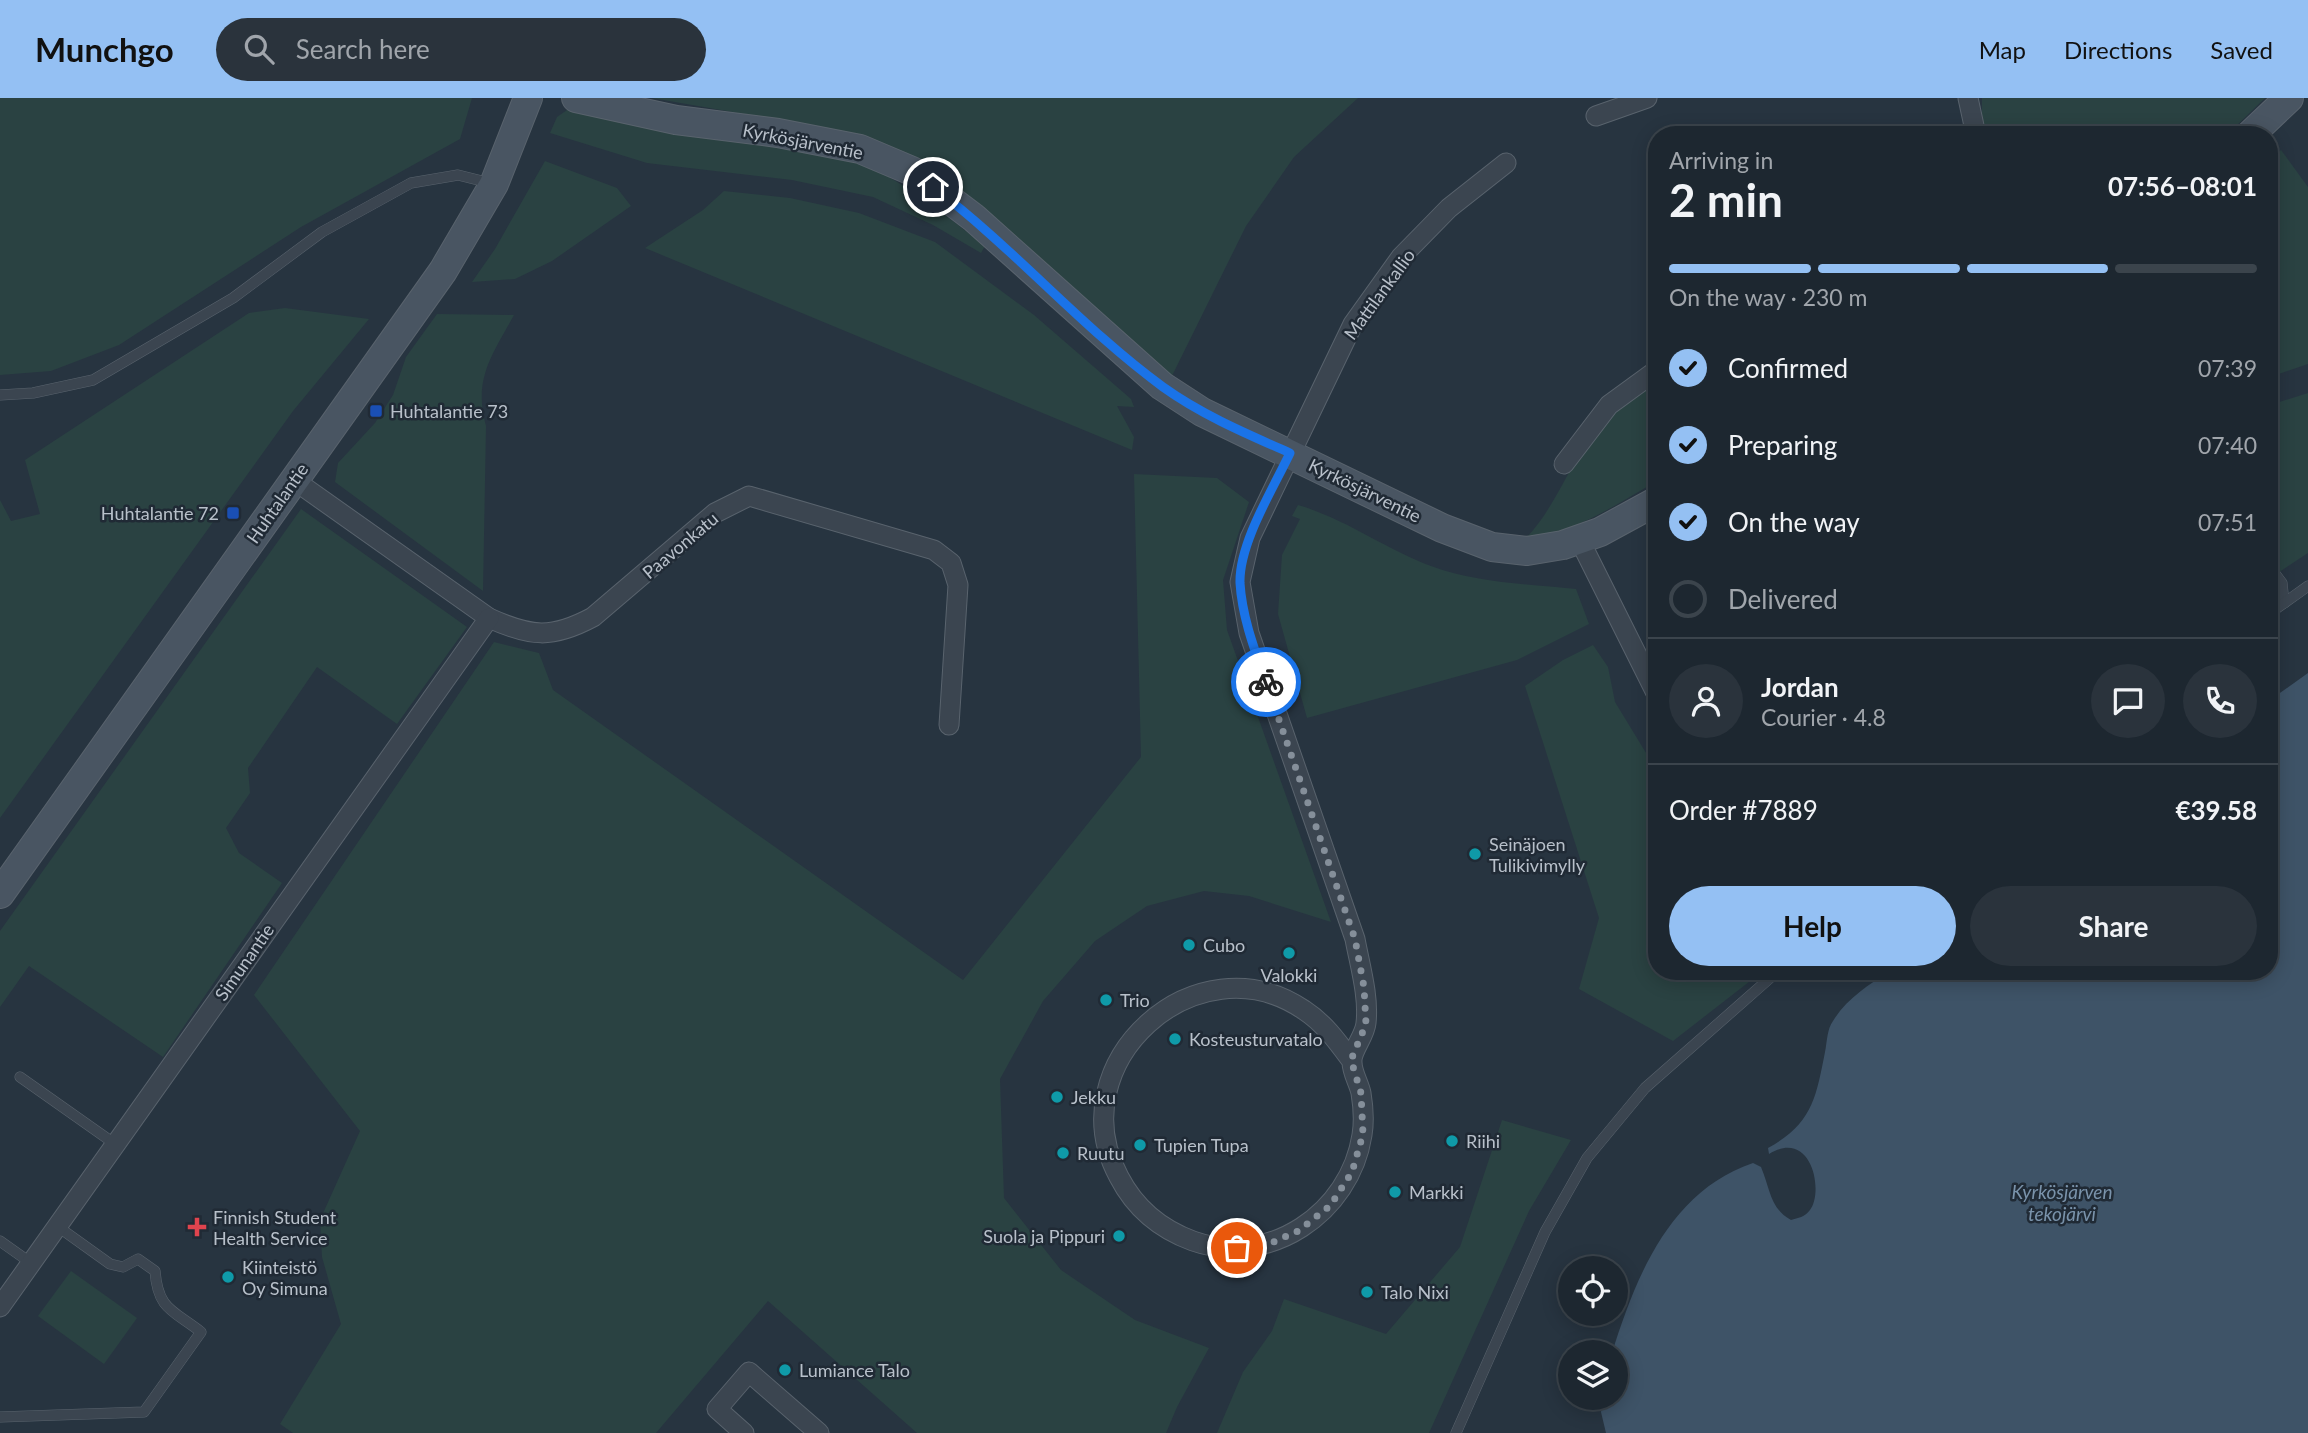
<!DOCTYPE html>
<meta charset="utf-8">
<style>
:root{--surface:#1d2730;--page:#2a333c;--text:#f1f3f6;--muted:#a0a5ab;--line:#3b444c;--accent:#94c0f3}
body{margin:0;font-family:Lato,sans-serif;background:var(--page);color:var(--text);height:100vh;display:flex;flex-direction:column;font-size:26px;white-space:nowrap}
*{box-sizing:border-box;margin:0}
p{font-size:23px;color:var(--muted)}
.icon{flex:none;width:38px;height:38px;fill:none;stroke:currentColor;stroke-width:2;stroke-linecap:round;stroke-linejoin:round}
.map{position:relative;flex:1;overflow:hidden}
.side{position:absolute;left:1648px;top:28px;width:630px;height:854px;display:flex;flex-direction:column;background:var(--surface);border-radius:28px;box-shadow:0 4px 18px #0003,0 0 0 2px var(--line)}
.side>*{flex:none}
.buttons{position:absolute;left:1558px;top:1158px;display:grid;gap:14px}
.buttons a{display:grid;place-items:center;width:70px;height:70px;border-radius:50%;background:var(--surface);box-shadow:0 4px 18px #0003,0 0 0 2px var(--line);font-size:35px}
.pin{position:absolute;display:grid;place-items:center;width:60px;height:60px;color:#fff;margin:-30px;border:4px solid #fff;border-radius:50%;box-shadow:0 2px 7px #0007}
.courier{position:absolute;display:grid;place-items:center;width:70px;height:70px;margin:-35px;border:5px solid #1a73e8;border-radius:50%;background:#fff;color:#222;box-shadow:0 2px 9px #0007}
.headline em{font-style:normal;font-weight:700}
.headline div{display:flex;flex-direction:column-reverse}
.headline{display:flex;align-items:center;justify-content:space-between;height:119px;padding:0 21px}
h1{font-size:46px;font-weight:700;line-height:52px}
.bar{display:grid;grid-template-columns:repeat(4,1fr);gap:10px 7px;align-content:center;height:84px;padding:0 21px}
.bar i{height:9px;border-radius:5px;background:var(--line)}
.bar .active{background:var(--accent)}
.bar p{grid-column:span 4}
.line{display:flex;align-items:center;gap:18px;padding:0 21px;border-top:2px solid var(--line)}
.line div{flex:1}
.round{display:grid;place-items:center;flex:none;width:74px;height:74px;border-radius:37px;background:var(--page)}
ol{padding:0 21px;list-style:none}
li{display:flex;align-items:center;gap:21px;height:77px}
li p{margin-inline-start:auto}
li .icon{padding:7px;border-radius:50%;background:var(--accent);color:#111;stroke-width:4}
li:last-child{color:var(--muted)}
li i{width:38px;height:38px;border:4px solid var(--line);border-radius:50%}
.cta{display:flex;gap:14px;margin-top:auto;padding:14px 21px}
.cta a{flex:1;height:80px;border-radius:42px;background:var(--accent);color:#111;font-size:28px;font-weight:700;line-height:80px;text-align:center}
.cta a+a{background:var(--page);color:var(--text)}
header{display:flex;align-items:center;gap:42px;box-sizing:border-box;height:98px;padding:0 35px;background:var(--accent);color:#111}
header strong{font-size:33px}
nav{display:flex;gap:38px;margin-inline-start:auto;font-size:24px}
.search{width:490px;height:63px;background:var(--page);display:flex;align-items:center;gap:18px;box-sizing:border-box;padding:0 24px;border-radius:38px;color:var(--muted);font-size:26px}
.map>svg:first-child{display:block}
</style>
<header>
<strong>Munchgo</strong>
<div class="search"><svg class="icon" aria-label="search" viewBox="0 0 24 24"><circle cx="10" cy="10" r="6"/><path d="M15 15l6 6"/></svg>Search here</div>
<nav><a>Map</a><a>Directions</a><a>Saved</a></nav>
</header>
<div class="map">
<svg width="2308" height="1335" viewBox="0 0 2308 1335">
<rect width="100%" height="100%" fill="#273440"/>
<g fill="#2a4242">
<polygon points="0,0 472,0 460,41 301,129 119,247 51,273 0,277"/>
<polygon points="652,0 1358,0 1294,59 1246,128 1169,284 1038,158 927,68 858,36"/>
<polygon points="1982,0 2265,0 2227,37 1989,37 1982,21"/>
<polygon points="570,10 810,52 855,64 889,79 926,102 985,148 981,155 933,127 873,99 792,82 647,65 550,35 557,19"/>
<polygon points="2281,52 2308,89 2308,266 2270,279 2270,63"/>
<polygon points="545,63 617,90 631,108 552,163 515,181 472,184 495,151"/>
<polygon points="724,93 790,100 859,115 935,144 1034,217 1131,301 1134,309 1117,308 1134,339 1132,352 645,150 703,112"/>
<polygon points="285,210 369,221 293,313 0,720 0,402 11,423 40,416 25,362 249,215"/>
<path d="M437 216 514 217C492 257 473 281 486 328L483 493 335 384 338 365 375 325 393 297 406 259Z"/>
<path d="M1653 287 1657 295V383C1618 405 1573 437 1526 440 1557 408 1569 364 1598 331 1613 314 1635 301 1653 287Z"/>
<polygon points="2308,295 2308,455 2270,480 2270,307"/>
<polygon points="1134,376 1217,380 1249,404 1223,482 1227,532 1331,824 1249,798 1204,793 1147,808 1095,843 1043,903 1000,981 1004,1100 1061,1172 1135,1222 1209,1250 1177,1309 1166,1335 917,1335 768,1203 656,1335 293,1335 280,1326 341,1226 322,1159 320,1122 360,1033 254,897 494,544 539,555 553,592 963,882 1141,659"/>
<path d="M1298 407C1346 421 1385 451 1431 468 1477 485 1528 486 1576 491L1589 526 1517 562 1307 620 1278 516 1282 457 1300 421 1292 418Z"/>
<polygon points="301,411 467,529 397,626 317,569 248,670 250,695 226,730 239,755 282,785 163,959 29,868 0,909 0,833"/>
<polygon points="1593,547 1608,569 1615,604 1657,673 1657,766 1648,783 1657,804 1657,873 1763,873 1673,943 1579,891 1599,820 1525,588 1563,562"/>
<polygon points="1502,1022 1571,1042 1529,1113 1429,1335 1217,1335 1243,1274 1272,1233 1284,1201 1386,1236 1460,1149"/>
<polygon points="71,1173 137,1220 104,1266 38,1218"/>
</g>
<path fill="#3e5367" d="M2308 575V1335H1606L1601 1314 1603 1300H1615V1255H1612C1636 1178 1670 1093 1753 1065L1761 1069C1770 1090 1770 1111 1791 1122 1798 1120 1805 1119 1810 1112 1824 1094 1812 1030 1769 1056L1768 1050C1812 1026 1816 1000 1825 954 1827 944 1827 931 1833 923 1847 900 1868 888 1889 873H2270V602Z"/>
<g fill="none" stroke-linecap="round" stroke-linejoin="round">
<g stroke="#59636d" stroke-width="11">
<g id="lane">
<polyline points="0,297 33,295 93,282 233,200 322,134 411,85 458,77 490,85"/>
<polyline points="2270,469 2282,485 2284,505"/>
<polyline points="2270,515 2308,488"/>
<polyline points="20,979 115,1046"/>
<polyline points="0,1143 31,1165"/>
<path d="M0 1319 144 1314 201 1234C173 1212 158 1212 155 1173L138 1161 123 1169 110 1166 57 1128"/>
<polyline points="1456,1335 1545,1134 1587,1060 1645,990 1778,873"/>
</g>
</g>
<g stroke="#59636d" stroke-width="21">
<g id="street">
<polyline points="1968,0 1976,37"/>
<polyline points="1596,18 1647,0"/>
<polyline points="1564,366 1609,307 1657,272"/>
<path d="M294 382 489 520C531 539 552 541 593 519L715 415 749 398 934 452 951 465 958 487 949 627"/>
<polyline points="1579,441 1657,597"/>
<path d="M1351 962C1337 943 1324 925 1304 912 1197 839 1057 965 1119 1079 1135 1110 1160 1131 1193 1143 1269 1170 1350 1115 1362 1037 1364 1025 1363 1007 1361 995 1359 985 1352 975 1352 964 1351 953 1365 938 1366 925 1369 898 1360 868 1355 841L1249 535 1240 484 1250 440 1353 226 1401 159 1449 110 1506 65"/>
<polyline points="0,1209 489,520"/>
<polyline points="744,1335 717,1311 749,1274 819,1335"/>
</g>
</g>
<g stroke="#59636d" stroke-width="30">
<g id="secondary">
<polyline points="576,0 676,22 778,35 860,51 912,73 974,120 1162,288 1202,314 1442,430 1492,449 1527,453 1563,447 1600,434 1657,403"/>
<polyline points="2250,37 2289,0"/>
<polyline points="0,796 443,173 494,86 528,0"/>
</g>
</g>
<use href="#lane" stroke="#3b4550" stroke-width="10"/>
<use href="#street" stroke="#3b4550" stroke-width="19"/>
<use href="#secondary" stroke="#495562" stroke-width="28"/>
</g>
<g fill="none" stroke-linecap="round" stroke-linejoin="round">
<polyline stroke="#858f9a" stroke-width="7" stroke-dasharray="0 12.6" points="1237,1150 1269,1146 1298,1133 1330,1108 1352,1074 1363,1036 1361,995 1351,962 1366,926 1364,889 1355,841 1266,584"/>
<path stroke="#1a73e8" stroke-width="9" d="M933 89C1014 150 1081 229 1163 289 1202 317 1247 336 1290 355 1273 391 1239 445 1240 485 1242 519 1255 553 1266 584"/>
</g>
<g fill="#1a4fb4" stroke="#202a35" stroke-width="2.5">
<rect x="369" y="306" width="14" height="14" rx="3.5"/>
<rect x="226" y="408" width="14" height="14" rx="3.5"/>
</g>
<g fill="#0f9aa8" stroke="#202a35" stroke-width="2.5">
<circle cx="1475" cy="756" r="7"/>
<circle cx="1189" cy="847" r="7"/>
<circle cx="1289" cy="855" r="7"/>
<circle cx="1106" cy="902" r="7"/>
<circle cx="1175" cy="941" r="7"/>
<circle cx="1057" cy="999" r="7"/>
<circle cx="1452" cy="1043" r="7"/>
<circle cx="1140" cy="1047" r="7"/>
<circle cx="1063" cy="1055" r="7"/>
<circle cx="1395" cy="1094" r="7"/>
<circle cx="1119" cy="1138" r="7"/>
<circle cx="228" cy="1179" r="7"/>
<circle cx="1367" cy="1194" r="7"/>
<circle cx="785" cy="1272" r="7"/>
</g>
<path fill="#e0444e" stroke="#202a35" stroke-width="2.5" d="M193.5 1118.5h7v7h7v7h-7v7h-7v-7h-7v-7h7z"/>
<g text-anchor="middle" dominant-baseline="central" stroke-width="5" stroke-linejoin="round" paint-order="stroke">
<g font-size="18" fill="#b8c0ca" stroke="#202a35">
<text transform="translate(803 43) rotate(11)">Kyrkösjärventie</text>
<text transform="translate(1379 196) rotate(-54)">Mattilankallio</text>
<text transform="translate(1365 392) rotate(26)">Kyrkösjärventie</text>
<text transform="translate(277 405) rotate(-55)">Huhtalantie</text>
<text transform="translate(680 447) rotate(-40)">Paavonkatu</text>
<text transform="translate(244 864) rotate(-55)">Simunantie</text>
</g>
<g font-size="18" fill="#b8c0ca" stroke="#202a35" text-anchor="start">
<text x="390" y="313">Huhtalantie 73</text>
<text x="219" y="415" text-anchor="end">Huhtalantie 72</text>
<text x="1489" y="746">Seinäjoen<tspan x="1489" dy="21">Tulikivimylly</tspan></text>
<text x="1203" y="847">Cubo</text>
<text x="1289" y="877" text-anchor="middle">Valokki</text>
<text x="1120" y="902">Trio</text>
<text x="1189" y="941">Kosteusturvatalo</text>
<text x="1071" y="999">Jekku</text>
<text x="1466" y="1043">Riihi</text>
<text x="1154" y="1047">Tupien Tupa</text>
<text x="1077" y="1055">Ruutu</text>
<text x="1409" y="1094">Markki</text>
<text x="213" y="1119">Finnish Student<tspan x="213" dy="21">Health Service</tspan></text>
<text x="1105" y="1138" text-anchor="end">Suola ja Pippuri</text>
<text x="242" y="1169">Kiinteistö<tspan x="242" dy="21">Oy Simuna</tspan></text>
<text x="1381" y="1194">Talo Nixi</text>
<text x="799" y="1272">Lumiance Talo</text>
</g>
<g font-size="19" font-style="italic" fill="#7a93ab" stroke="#202a35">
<text x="2062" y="1093">Kyrkösjärven<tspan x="2062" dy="22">tekojärvi</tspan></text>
</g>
</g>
</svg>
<div class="buttons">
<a><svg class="icon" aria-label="locate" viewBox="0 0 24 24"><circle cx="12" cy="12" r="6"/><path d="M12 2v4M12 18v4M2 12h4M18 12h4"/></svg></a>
<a><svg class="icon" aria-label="layers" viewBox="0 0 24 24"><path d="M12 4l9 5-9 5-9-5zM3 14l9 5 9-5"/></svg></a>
</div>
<div class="pin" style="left:1237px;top:1150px;background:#ea580c"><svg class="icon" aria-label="bag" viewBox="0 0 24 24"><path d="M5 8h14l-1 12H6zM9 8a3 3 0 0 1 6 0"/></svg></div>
<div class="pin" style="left:933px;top:89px;background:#1f2937"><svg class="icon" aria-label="home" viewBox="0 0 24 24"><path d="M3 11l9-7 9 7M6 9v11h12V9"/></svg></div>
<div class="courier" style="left:1266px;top:584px"><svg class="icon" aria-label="bike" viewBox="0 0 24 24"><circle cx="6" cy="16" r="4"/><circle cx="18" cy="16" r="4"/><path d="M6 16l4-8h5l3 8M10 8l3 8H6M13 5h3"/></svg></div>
<section class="side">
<div class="headline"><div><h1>2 min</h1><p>Arriving in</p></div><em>07:56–08:01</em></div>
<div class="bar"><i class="active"></i><i class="active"></i><i class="active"></i><i></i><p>On the way · 230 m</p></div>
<ol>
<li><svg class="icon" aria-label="check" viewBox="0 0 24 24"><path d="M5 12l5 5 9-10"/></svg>Confirmed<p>07:39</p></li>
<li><svg class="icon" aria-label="check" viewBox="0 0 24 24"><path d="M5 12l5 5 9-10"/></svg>Preparing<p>07:40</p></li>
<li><svg class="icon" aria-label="check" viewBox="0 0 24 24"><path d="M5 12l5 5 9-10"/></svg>On the way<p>07:51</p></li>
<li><i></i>Delivered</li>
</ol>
<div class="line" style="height:126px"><a class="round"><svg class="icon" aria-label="person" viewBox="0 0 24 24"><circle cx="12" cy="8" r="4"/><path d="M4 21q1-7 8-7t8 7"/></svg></a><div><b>Jordan</b><p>Courier · 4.8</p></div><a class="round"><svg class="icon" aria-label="chat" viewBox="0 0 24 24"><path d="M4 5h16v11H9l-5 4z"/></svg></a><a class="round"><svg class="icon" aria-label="phone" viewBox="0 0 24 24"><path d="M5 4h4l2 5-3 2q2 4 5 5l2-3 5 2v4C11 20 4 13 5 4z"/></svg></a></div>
<div class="line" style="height:91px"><div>Order #7889</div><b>€39.58</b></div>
<div class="cta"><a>Help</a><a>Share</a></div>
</section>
</div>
